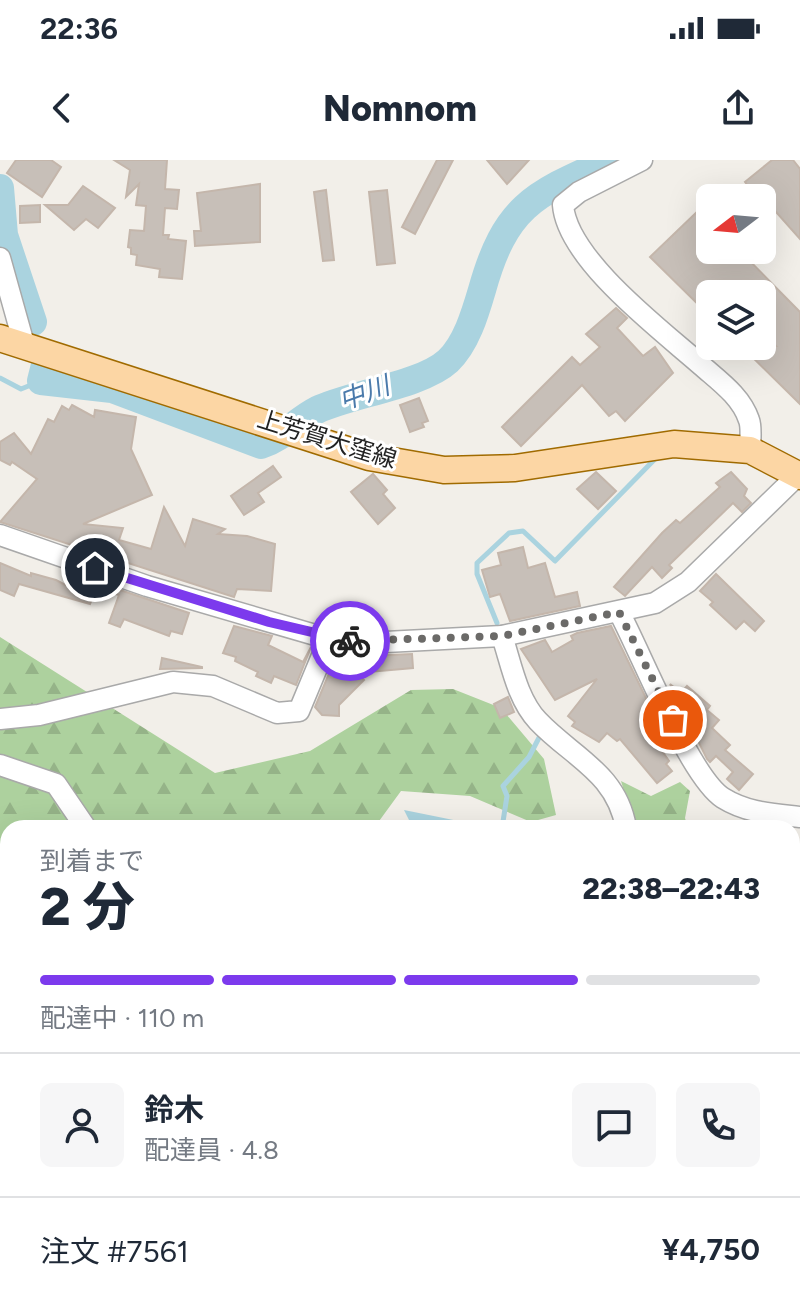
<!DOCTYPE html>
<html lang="ja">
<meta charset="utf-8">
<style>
:root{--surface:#fff;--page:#f6f6f7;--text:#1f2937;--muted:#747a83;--line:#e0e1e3;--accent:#7c3aed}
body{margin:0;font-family:Figtree,"Noto Sans JP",sans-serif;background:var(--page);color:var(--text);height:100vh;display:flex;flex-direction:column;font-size:30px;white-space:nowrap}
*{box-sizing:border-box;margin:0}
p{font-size:26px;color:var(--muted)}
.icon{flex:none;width:44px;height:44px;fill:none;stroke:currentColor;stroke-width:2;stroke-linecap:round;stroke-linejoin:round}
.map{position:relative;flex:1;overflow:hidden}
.details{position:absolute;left:0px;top:660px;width:800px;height:496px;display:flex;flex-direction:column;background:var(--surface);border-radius:24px 24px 0 0;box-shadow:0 8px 32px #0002}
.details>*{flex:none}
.needle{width:52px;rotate:254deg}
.buttons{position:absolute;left:696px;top:24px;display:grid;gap:16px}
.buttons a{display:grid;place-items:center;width:80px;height:80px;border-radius:12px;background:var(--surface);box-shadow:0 8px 32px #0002;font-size:40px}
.pin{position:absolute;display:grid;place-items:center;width:68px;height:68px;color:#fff;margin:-34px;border:4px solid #fff;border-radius:50%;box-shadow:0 2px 8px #0007}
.courier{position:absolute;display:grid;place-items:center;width:80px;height:80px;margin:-40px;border:6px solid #7c3aed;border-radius:50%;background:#fff;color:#222;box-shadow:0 2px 10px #0007}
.headline em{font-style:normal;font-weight:800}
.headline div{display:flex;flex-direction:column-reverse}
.headline{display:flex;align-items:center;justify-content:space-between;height:136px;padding:0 40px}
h1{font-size:52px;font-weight:800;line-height:60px}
.bar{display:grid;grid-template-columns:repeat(4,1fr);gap:12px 8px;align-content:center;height:96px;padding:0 40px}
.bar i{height:10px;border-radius:6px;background:var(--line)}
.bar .active{background:var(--accent)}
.bar p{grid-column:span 4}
.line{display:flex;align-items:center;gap:20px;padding:0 40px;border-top:2px solid var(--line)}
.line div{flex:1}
.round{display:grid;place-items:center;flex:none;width:84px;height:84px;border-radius:12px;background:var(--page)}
.status{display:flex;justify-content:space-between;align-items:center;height:56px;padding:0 40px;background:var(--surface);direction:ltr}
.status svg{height:22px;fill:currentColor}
header{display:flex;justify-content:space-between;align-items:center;height:104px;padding:0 40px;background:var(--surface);font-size:36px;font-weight:800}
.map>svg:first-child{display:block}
</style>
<div class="status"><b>22:36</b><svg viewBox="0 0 49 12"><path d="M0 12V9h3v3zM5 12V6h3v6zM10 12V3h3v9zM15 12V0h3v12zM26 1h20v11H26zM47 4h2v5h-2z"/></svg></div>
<header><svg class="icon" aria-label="back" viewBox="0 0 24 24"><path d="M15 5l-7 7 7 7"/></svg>Nomnom<svg class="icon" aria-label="share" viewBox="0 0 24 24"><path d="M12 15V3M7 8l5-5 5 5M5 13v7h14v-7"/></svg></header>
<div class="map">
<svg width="800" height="1156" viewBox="0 0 800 1156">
<defs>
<pattern id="forest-firs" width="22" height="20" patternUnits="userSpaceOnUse" patternTransform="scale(2)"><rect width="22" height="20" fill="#add19e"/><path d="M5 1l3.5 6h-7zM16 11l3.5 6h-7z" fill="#95b388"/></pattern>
</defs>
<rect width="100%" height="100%" fill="#f2efe9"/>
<g fill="url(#forest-firs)">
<polygon points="0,477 215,613 310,591 411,530 453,529 501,548 544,599 556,655 531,662 470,636 401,631 374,668 8,668 8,793 0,786"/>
<polygon points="621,621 651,636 680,622 690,631 685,658 688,668 635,668"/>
<polygon points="792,737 800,744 800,1156 567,1156 569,1148 792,1148"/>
<polygon points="0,1111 8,1113 8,1148 30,1148 30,1156 0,1156"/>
</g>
<polygon fill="#aad3df" points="404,650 493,668 413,668"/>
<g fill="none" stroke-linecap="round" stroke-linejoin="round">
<g stroke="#aad3df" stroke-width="5">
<polyline points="0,218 21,229 41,221"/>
<polyline points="497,463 477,414 477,403 509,373 523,371 555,401 655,299"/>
<polyline points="502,668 507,636 503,626 529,597 542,572"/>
<polyline points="144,1148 153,1156"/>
</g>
<g stroke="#aad3df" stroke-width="28">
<polyline points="0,28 4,75 33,162"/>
<path d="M45 205 41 221 112 229 261 285C283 278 297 260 317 250 351 234 422 225 448 201 466 184 475 154 482 130 506 44 535 34 611 0"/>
</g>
</g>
<g fill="#c7bfb8" stroke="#c4b6ab" stroke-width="2">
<polygon points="16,0 51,0 61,7 42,37 7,13"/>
<polygon points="114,0 167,0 165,29 179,30 177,49 165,48 163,75 169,75 168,79 186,81 182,119 159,117 160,109 136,105 137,95 131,94 131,88 128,87 130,70 144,71 146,46 136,45 139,24 126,37 130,10"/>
<polygon points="437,0 453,0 415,74 402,67"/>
<polygon points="487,0 529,0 507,24"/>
<polygon points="772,0 793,0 800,9 800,79 769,44 765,48 762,38 757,38 745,22"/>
<polygon points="260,24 260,82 195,86 194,71 201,71 197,33"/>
<polygon points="83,26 115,48 98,68 86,59 74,70 45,45 68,45"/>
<polygon points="326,30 334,100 323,101 314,32"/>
<polygon points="387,30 395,103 377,105 369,32"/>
<polygon points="40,45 40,62 20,63 20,46"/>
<polygon points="699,50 710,61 710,90 739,90 800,152 800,244 741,186 776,186 762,172 762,134 710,134 710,156 650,97"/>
<polygon points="616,148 627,158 617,168 643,196 655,187 673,213 625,261 616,251 609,256 582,225 521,286 502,267 572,197 580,205 600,187 586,174"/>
<polygon points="419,238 428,261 422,263 424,267 410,272 400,245"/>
<polygon points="72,245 94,257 95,250 136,257 131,289 152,335 83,364 123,368 119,380 151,389 164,347 185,386 193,359 225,369 218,374 247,376 275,384 271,431 237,429 234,437 0,362 37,319 12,302 10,305 0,300 0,282 14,273 31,294 48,259 54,262 62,246 69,250"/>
<polygon points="273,306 281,317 258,333 264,342 244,355 231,336"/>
<polygon points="596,312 616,331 598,349 577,329"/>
<polygon points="731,312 747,329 744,336 751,343 742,352 733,343 669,405 672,408 662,418 652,407 625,436 614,427 662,373 676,360 680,363 720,327 716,323"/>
<polygon points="373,314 387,330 383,334 395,348 378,364 351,332"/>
<polygon points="523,387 528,408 545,403 555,437 577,432 580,446 510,461 500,434 490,437 482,410 501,405 498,393"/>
<polygon points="0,403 31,416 31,413 56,420 92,439 90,444 19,424 14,436 0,430"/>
<polygon points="716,414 764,461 755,471 744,461 736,469 710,445 713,442 700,431"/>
<polygon points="78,416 189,453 182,474 171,471 169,476 124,459 120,467 109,463 119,435 75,422"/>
<polygon points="234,466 272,476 268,485 303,502 311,487 296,525 274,516 271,523 256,516 258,512 235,501 236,497 223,493"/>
<polygon points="611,466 661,569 652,577 669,601 666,604 672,611 657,623 620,579 617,581 607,573 599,582 572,566 575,562 568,556 597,519 555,540 521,489 545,480 552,492 573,480 571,476 577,473"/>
<polygon points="412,494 413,508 369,512 368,496"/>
<polygon points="162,498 202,507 202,508 160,509"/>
<polygon points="335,499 338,503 342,499 364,520 339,545 339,556 322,555 315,547"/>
<polygon points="670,524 681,533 687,526 710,546 707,550 719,560 712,568 730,585 725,590 753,614 739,630 727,619 733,612 716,596 710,602 707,599"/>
<polygon points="508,537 514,552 500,558 494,544"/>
</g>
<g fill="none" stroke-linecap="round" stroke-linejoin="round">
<g stroke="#a9a9a9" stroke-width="23">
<g id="minor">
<path d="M642 0 579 32 563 45C567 99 660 169 701 205 719 221 741 236 749 260 752 268 750 281 750 290"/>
<polyline points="0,98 24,184"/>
<polyline points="0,375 147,426 329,479 366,483 502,476 655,443 688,422 798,315"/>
<path d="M619 452C641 493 690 617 723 638 747 653 773 654 800 657"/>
<path d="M502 476C511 503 517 539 538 561 572 597 617 613 626 668"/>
<polyline points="0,559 39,555 173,522 213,526 277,553 299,551 329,479"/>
<polyline points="0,605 56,624 86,668"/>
<polyline points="0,822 8,823"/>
<polyline points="532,1156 532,1148"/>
</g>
</g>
<g stroke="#a06b00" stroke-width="29">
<polyline id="major" points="0,178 369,297 444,310 515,308 674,284 750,290 800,316"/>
</g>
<use href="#minor" stroke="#fff" stroke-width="20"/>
<use href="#major" stroke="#fcd6a4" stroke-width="26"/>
</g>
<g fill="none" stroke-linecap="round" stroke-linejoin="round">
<polyline stroke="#6b6a68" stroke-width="8" stroke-dasharray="0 14.4" points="350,481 502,476 619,452 673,560"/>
<polyline stroke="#7c3aed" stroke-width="10" points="95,408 269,462 350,481"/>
</g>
<g text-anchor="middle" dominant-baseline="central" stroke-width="6" stroke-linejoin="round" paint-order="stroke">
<g font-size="24" fill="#222" stroke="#fff">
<text transform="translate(327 279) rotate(17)">上芳賀大窪線</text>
</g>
<g font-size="26" font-style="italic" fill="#4a7aab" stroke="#fff">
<text transform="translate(364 233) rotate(-20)">中川</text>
</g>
</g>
</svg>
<div class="buttons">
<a><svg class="needle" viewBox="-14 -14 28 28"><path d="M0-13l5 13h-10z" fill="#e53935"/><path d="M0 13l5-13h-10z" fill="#747a83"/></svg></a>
<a><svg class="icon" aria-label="layers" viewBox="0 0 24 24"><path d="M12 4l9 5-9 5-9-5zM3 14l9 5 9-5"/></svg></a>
</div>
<div class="pin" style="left:673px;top:560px;background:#ea580c"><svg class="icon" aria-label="bag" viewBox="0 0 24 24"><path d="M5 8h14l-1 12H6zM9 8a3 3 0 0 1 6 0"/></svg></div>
<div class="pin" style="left:95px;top:408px;background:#1f2937"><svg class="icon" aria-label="home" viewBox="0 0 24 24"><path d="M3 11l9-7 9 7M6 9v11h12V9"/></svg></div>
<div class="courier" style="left:350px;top:481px"><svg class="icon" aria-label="bike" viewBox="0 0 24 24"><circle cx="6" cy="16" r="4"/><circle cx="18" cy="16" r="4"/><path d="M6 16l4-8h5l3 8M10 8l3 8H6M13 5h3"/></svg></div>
<section class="details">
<div class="headline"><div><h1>2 分</h1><p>到着まで</p></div><em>22:38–22:43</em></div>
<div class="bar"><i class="active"></i><i class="active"></i><i class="active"></i><i></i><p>配達中 · 110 m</p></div>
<div class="line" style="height:144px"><a class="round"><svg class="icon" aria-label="person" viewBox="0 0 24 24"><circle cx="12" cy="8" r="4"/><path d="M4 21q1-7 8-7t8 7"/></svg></a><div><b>鈴木</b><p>配達員 · 4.8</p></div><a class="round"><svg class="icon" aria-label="chat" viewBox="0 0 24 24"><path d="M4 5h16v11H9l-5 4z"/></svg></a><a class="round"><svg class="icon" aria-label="phone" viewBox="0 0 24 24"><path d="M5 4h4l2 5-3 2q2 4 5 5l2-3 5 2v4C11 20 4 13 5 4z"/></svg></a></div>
<div class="line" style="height:104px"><div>注文 #7561</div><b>¥4,750</b></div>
</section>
</div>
